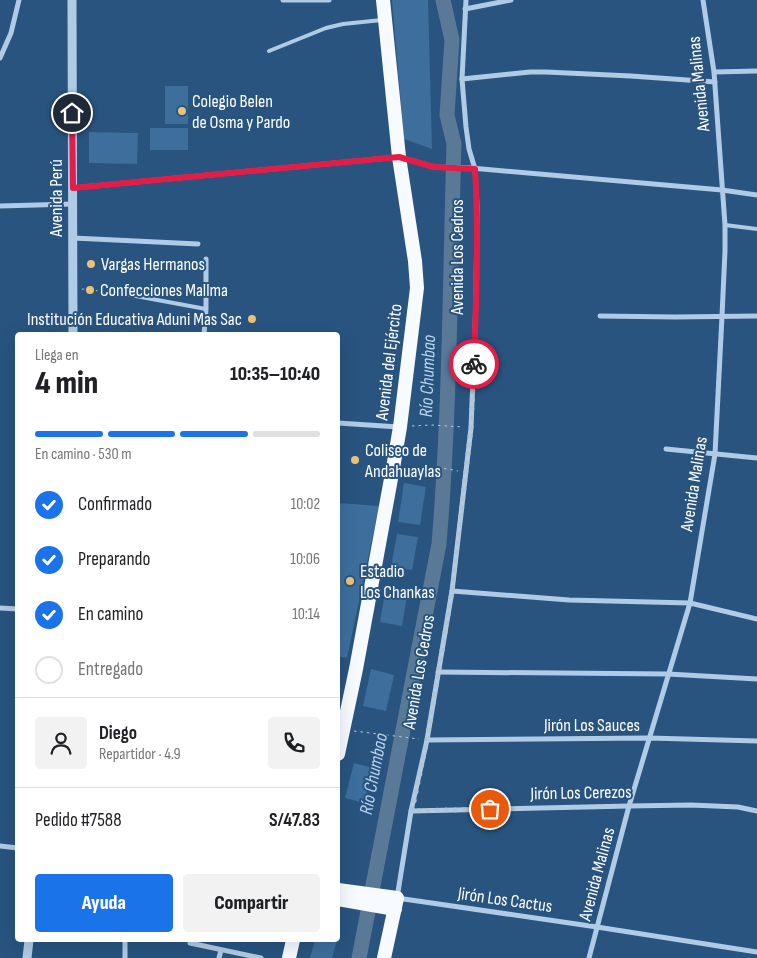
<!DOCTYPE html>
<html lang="es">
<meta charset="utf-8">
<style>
:root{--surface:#fff;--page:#f2f2f2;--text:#202124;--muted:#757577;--line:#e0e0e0;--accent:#1a73e8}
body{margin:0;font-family:"Sofia Sans Condensed",sans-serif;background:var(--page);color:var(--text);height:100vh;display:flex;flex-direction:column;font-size:19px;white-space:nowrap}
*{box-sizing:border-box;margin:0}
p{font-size:16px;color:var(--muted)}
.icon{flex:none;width:28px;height:28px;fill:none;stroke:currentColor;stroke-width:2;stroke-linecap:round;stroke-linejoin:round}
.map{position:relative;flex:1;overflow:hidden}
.drawer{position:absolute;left:15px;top:332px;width:325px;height:610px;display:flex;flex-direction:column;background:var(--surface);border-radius:5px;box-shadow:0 5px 20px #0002}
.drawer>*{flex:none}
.pin{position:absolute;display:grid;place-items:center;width:42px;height:42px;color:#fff;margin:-21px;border:2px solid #fff;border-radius:50%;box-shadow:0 1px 5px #0007}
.courier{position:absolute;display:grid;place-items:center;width:50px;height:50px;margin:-25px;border:4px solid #e11d48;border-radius:50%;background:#fff;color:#222;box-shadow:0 1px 6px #0007}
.summary em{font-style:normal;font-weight:800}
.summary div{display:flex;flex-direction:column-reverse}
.summary{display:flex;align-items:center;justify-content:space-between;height:85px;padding:0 20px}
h1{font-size:32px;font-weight:800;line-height:38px}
.bar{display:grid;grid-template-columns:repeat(4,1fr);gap:8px 5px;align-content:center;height:60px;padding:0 20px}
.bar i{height:6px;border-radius:4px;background:var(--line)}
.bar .on{background:var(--accent)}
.bar p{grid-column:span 4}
.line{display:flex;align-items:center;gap:12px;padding:0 20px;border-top:1px solid var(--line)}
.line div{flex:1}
.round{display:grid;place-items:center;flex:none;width:52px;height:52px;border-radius:5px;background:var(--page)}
ol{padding:0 20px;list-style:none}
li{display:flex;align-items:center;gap:15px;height:55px}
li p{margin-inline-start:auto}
li .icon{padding:5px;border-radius:50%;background:var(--accent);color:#fff;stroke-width:4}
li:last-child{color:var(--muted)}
li i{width:28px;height:28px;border:2px solid var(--line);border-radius:50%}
.cta{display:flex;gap:10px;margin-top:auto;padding:10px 20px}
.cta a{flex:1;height:58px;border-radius:5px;background:var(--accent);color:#fff;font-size:20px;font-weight:800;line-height:58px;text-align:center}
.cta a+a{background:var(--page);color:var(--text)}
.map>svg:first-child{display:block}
</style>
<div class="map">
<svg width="757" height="958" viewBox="0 0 757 958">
<rect width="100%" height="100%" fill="#28547f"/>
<g fill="#3d6e9c">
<polygon points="392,0 428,0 432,149 404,139"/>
<rect x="165" y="86" width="23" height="38"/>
<rect x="150" y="128" width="38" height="22"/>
<polygon points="89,132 138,133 137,164 89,163"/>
<polygon points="404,483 426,487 420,525 398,522"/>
<polygon points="338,503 379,506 347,658 338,656"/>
<polygon points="397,534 418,537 412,570 391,567"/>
<polygon points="386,587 408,591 402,626 380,622"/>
<polygon points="371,669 394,675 386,711 363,706"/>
<polygon points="354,763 373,768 364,803 345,798"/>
<polygon points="315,940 337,940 332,958 310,958"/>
</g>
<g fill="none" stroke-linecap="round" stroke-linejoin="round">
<path stroke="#5a7997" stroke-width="15" d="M359 958 439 544C450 411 450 278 454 144L447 115 452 40 443 0"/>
<g stroke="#afcbe5" stroke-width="1" stroke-dasharray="2.5 4" stroke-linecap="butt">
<polyline points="82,289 108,292"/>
<polyline points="412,426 431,425 463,427"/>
<path d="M405 468C423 467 441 467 458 471"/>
<polyline points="354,731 419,739"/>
</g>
<g stroke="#afcbe5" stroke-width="4">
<polyline points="269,51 326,28 343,24 382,20"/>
<polyline points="725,225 757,229"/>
<polyline points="114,292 206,309"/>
</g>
<g stroke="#afcbe5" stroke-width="5">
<polyline points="283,0 329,0"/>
<polyline points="466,0 462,79 466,127 469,149 475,169 477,207 476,301 471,428 452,591 427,740 411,811 397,898 597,927 757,952"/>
<polyline points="465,9 511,0"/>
<polyline points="0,58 11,33 19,0"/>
<polyline points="714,72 757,71"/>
<polyline points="462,79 530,72 546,72 631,76 715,82"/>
<polyline points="73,188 399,157 434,167 471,168 722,190 757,195"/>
<polyline points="0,206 73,204"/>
<polyline points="73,238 198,244"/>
<polyline points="600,316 675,317 757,316"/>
<polyline points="204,335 206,309 206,259"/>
<polyline points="338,423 399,427"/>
<polyline points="666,449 757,458"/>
<polyline points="452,591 569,600 690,603 757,619"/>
<polyline points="0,608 18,609"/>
<polyline points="438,672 668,674 757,679"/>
<polyline points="427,740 649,738 757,741"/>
<polyline points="411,811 629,806 691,805 738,807 757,811"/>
<polyline points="0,846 18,848"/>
<polyline points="190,943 261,958"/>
<polyline points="125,958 125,940"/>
<polyline points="219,958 221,950"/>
<polyline points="589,958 629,806 690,603 715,454 722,316 725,251 725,225 714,72 703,0"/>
</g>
<g stroke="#afcbe5" stroke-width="9">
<polyline points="72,0 73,335"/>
<polyline points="27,958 29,940"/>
</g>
<g stroke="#f7fafe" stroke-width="14">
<polyline points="338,754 356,669 393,468 400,427 417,288 415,261 399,157 383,0"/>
<polyline points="338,890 397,898 384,958"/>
<polyline points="338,899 395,909"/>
<polyline points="289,958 293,940"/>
</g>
</g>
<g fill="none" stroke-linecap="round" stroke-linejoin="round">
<polyline stroke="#b4c3d2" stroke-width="5" stroke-dasharray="0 9" points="474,364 471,428 452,591 427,740 412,811 490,809"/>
<path stroke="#e11d48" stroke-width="6" d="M72 113 73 188 399 157 434 167 475 169C479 234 476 299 474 364"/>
</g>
<g fill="#edc275" stroke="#28547f" stroke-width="2">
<circle cx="182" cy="111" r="5"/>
<circle cx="91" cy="264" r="5"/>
<circle cx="90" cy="290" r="5"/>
<circle cx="252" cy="319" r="5"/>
<circle cx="355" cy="460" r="5"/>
<circle cx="350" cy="581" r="5"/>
</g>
<g text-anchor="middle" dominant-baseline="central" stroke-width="4" stroke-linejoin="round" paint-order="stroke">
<g font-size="18" fill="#fff" stroke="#28547f">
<text transform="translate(699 84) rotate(-96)">Avenida Malinas</text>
<text transform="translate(56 198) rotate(-90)">Avenida Perú</text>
<text transform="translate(457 257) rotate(-90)">Avenida Los Cedros</text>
<text transform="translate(389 362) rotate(-83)">Avenida del Ejército</text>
<text transform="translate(694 484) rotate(-81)">Avenida Malinas</text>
<text transform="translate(419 672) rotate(-80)">Avenida Los Cedros</text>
<text x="592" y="725">Jirón Los Sauces</text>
<text transform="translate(581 793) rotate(-1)">Jirón Los Cerezos</text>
<text transform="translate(597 874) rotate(-75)">Avenida Malinas</text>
<text transform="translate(505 900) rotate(8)">Jirón Los Cactus</text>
</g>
<g font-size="18" fill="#fff" stroke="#28547f" text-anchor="start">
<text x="192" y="101">Colegio Belen<tspan x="192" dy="21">de Osma y Pardo</tspan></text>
<text x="101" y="264">Vargas Hermanos</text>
<text x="100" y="290">Confecciones Mallma</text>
<text x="242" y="319" text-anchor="end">Institución Educativa Aduni Mas Sac</text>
<text x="365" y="450">Coliseo de<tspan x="365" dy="21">Andahuaylas</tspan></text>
<text x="360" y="571">Estadio<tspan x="360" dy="21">Los Chankas</tspan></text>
</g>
<g font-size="19" font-style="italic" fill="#bad5ed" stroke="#28547f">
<text transform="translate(428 376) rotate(-88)">Río Chumbao</text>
<text transform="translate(374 774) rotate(-79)">Río Chumbao</text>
</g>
</g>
</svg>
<div class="pin" style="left:490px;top:809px;background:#ea580c"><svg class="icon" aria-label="bag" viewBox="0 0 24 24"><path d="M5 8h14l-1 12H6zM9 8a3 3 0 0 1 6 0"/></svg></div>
<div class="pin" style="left:72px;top:113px;background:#1f2937"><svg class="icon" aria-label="home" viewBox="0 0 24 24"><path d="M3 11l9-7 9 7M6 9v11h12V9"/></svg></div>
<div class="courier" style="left:474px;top:364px"><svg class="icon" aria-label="bike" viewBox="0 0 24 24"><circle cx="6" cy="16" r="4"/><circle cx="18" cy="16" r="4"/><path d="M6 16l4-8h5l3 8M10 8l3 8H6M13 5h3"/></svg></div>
<section class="drawer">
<div class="summary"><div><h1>4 min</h1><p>Llega en</p></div><em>10:35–10:40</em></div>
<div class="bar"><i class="on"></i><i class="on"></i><i class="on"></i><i></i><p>En camino · 530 m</p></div>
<ol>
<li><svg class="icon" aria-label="check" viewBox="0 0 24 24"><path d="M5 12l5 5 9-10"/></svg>Confirmado<p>10:02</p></li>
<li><svg class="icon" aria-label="check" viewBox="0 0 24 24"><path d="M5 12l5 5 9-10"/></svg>Preparando<p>10:06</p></li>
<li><svg class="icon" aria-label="check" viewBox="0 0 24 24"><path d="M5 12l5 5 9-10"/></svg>En camino<p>10:14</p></li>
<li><i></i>Entregado</li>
</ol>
<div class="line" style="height:90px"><a class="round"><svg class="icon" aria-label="person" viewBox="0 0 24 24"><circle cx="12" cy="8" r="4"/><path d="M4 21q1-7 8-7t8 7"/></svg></a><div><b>Diego</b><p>Repartidor · 4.9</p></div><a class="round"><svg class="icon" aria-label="phone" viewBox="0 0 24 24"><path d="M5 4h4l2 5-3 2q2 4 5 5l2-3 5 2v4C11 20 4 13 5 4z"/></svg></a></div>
<div class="line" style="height:65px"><div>Pedido #7588</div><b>S/47.83</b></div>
<div class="cta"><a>Ayuda</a><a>Compartir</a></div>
</section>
</div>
